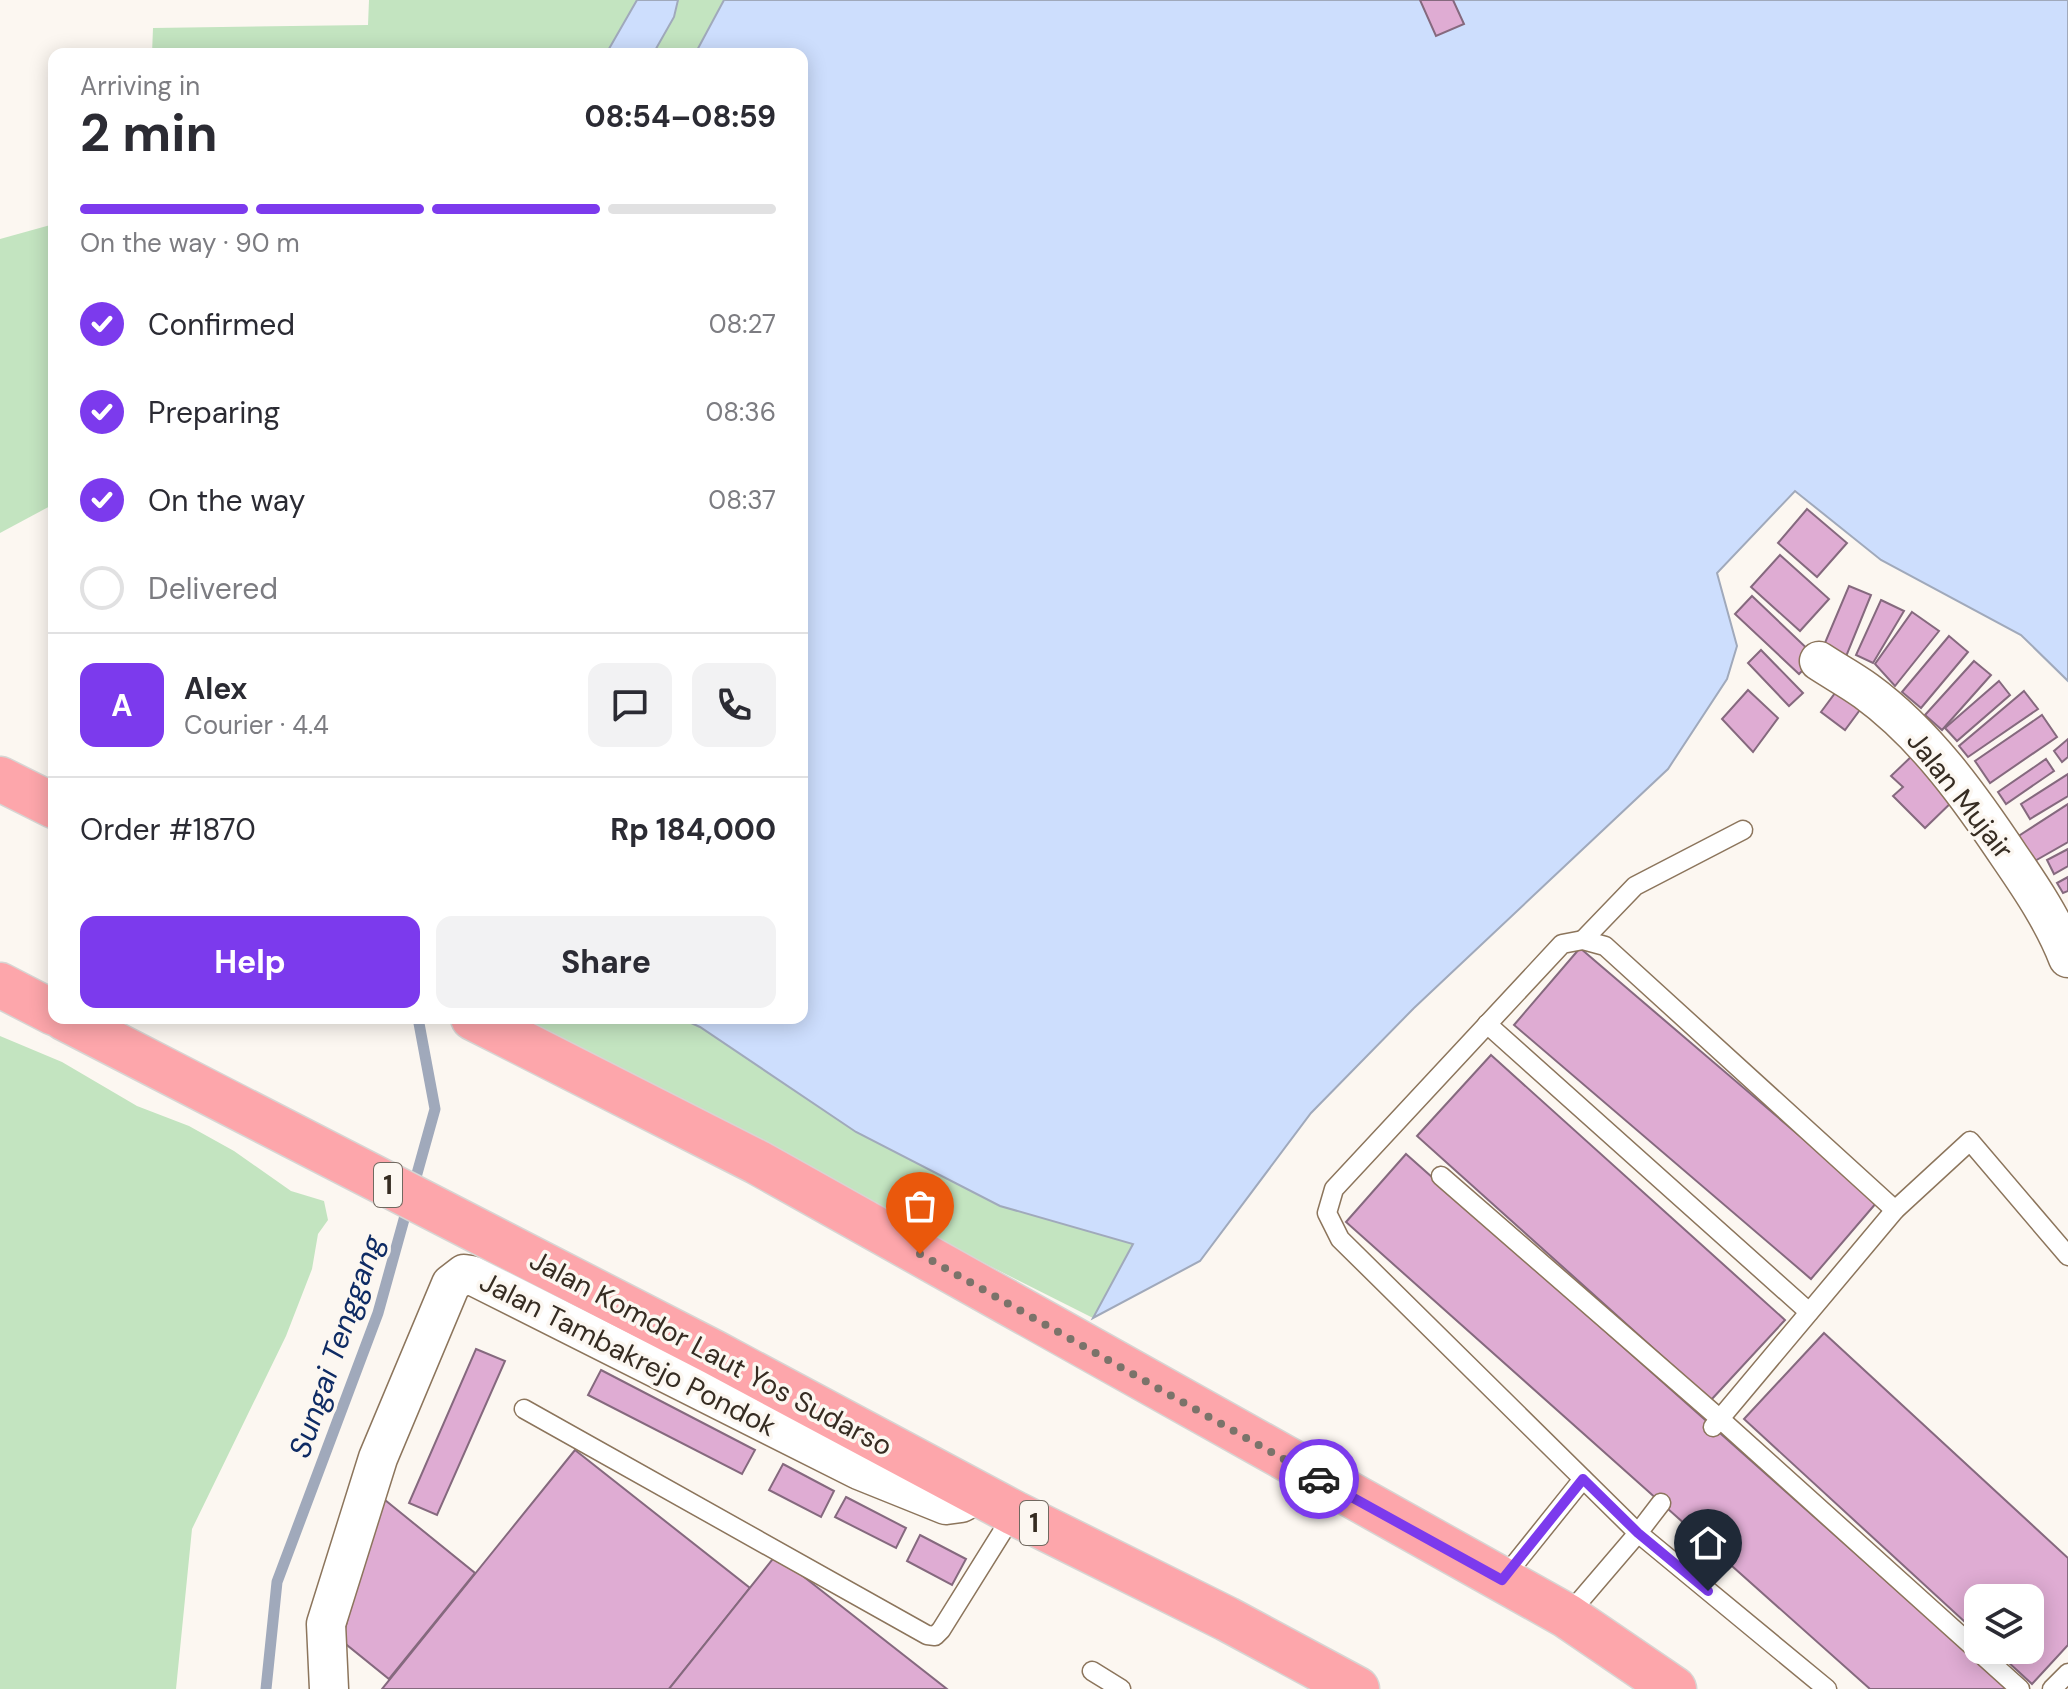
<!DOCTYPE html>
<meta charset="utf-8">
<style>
:root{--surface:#fff;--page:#f2f2f3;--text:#2b2b33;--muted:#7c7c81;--line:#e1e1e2;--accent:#7c3aed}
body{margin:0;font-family:"DM Sans",sans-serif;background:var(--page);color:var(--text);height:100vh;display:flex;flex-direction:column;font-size:30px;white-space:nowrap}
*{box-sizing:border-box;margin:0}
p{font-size:26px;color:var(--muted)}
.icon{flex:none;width:44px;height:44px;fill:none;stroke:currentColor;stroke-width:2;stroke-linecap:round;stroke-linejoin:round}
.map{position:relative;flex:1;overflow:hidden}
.panel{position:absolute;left:48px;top:48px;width:760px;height:976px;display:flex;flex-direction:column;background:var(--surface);border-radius:16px;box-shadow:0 4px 20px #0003}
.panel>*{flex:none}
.buttons{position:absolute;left:1964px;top:1584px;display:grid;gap:16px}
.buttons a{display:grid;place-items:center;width:80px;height:80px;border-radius:16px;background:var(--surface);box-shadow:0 4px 20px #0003;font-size:40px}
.pin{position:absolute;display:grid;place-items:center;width:68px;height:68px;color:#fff;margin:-82px -34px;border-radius:50% 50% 50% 0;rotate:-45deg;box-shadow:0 0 8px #0007}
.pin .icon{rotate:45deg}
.courier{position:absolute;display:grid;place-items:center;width:80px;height:80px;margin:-40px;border:6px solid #7c3aed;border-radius:50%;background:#fff;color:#222;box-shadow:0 2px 10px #0007}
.summary em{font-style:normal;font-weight:700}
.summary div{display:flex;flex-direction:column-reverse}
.summary{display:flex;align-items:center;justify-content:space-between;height:136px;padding:0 32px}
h1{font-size:52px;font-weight:700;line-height:60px}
.bar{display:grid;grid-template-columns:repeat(4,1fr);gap:12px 8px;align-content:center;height:96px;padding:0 32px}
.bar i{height:10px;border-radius:6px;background:var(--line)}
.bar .active{background:var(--accent)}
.bar p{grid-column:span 4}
.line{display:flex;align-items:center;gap:20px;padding:0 32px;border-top:2px solid var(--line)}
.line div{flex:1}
.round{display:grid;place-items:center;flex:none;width:84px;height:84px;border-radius:16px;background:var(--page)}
ol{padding:0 32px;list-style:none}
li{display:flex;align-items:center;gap:24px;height:88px}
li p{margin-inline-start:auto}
li .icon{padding:8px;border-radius:50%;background:var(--accent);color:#fff;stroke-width:4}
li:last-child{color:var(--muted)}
li i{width:44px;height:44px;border:4px solid var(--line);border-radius:50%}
.cta{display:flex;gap:16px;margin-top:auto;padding:16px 32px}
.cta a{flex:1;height:92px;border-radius:16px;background:var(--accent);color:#fff;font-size:32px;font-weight:700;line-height:92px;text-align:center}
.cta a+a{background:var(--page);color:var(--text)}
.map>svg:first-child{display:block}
</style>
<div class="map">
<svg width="2068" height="1689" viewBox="0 0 2068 1689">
<rect width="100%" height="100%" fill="#fcf7f1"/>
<g fill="#c3e4c0">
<polygon points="369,0 637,0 606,54 152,54 153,28 368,25"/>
<polygon points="678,0 724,0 695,54 653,54 674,17"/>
<polygon points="54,224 54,504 0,533 0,239"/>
<polygon points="532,1018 680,1018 700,1027 856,1132 1000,1206 1134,1244 1093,1318 827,1184 537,1028"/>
<polygon points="0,1036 62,1062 137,1106 189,1126 234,1151 291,1191 324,1201 328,1220 318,1234 312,1269 286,1336 192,1529 176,1689 0,1689"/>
</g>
<g fill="#cddefd" stroke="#a0a9bb" stroke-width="2">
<polygon points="637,0 678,0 674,17 653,54 606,54"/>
<polygon points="724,0 2068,0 2068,681 2021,635 1881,560 1795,491 1717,573 1737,646 1727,679 1668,769 1414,1008 1311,1113 1200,1261 1093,1318 1133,1244 1000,1206 856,1132 700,1027 680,1018 802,1018 802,54 695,54"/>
</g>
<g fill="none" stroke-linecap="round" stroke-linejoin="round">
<g stroke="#a0a9bb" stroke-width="11">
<polyline points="413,1188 435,1109 418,1018"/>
<polyline points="266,1689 277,1582 378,1313 408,1205"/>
</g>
</g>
<g fill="#dfacd3" stroke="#85697e" stroke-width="2">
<polygon points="1420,0 1453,0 1464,24 1436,36"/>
<polygon points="1807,509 1847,543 1817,577 1778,543"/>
<polygon points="1780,555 1829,599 1800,631 1751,587"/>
<polygon points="1849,586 1871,595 1845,659 1822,650"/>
<polygon points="1752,596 1816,657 1799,674 1735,614"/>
<polygon points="1881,600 1904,611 1873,663 1856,655"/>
<polygon points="1912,612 1939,631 1895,686 1875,664"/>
<polygon points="1949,636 1968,652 1921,708 1902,692"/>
<polygon points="1761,650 1803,693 1789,706 1748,663"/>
<polygon points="1974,661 1991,675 1942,730 1925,715"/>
<polygon points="1844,681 1868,699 1845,730 1821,712"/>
<polygon points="1999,681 2010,695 1957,741 1945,728"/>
<polygon points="1748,690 1778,718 1753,752 1722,719"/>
<polygon points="2024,691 2038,709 1968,757 1959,746"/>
<polygon points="2042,715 2057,737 1990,783 1975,761"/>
<polygon points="2068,739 2068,757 2062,762 2054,751"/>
<polygon points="1914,754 1958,796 1925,828 1893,796 1903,787 1891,776"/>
<polygon points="2046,759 2054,771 2006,804 1998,792"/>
<polygon points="2068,774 2068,796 2030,819 2021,804"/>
<polygon points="2068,804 2068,842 2033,862 2017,837"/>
<polygon points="2068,849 2068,866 2054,874 2047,860"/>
<polygon points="2068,877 2068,891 2063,893 2057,883"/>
<polygon points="1580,948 1877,1202 1811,1279 1514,1025"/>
<polygon points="1491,1055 1785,1320 1711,1400 1417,1136"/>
<polygon points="1406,1154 2008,1689 1870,1689 1346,1222"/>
<polygon points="1824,1333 2068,1558 2068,1645 2032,1684 1995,1650 2030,1650 2030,1598 1978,1598 1978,1634 1744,1419"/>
<polygon points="476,1349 505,1361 437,1515 409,1503"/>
<polygon points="601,1370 755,1450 742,1474 588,1395"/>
<polygon points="575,1450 750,1588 669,1689 382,1689"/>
<polygon points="783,1464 834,1491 821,1517 769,1490"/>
<polygon points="846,1497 906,1528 896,1548 835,1517"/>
<polygon points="385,1500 475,1573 389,1679 342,1641 374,1514"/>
<polygon points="920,1535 966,1559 952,1585 907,1561"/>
<polygon points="776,1555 947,1689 669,1689"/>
</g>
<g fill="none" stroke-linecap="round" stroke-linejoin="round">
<g stroke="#8c755c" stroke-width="21">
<g id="lane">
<polyline points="1583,940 1635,886 1743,830"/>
<polyline points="1487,1024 1809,1312"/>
<polyline points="1441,1176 1719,1418 2020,1689"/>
<polyline points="524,1409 927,1635 935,1636 941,1630 1014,1513"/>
<polyline points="1713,1427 1895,1210 1970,1141 2068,1256"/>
<polyline points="1661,1503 1638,1533 1827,1689"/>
<polyline points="1502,1580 1583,1479"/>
<polyline points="1567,1616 1638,1533 1340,1239 1327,1213 1334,1189 1562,944 1583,940 1605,946 1895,1210"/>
<polyline points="1092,1671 1121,1689"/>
<polyline points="2052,1689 2068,1673"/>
</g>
</g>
<g stroke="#8c755c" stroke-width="41">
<g id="street">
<path d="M1819 661C1834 671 1851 680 1866 691 1925 734 1970 797 2010 857 2032 889 2054 922 2068 958"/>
<polyline points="329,1689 326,1624 378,1458 451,1284 464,1274 471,1275 859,1470 946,1505 961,1503 978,1494"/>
</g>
</g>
<g stroke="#d7d5d3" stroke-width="47">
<g id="highway">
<polyline points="0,779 54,806"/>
<polyline points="0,985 54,1013"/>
<polyline points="64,1018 713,1352 1014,1513 1227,1619 1357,1689"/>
<polyline points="473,1018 757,1162 1567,1616 1674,1689"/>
</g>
</g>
<use href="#lane" stroke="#fff" stroke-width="18"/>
<use href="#street" stroke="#fff" stroke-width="38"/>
<use href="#highway" stroke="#fda6ab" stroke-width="44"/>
</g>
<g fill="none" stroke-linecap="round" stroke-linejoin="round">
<polyline stroke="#7b736a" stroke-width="8" stroke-dasharray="0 14.4" points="920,1254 1319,1479"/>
<polyline stroke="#7c3aed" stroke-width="10" points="1319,1479 1502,1580 1583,1479 1638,1533 1708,1591"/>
</g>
<g text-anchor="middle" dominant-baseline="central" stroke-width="7" stroke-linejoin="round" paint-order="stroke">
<g fill="#fcf7f1" stroke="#716960" stroke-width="2">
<rect x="374" y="1163" width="28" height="44" rx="6"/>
<rect x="1020" y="1501" width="28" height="44" rx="6"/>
</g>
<g font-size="26" font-weight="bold" fill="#362c22">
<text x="388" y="1185">1</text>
<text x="1034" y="1523">1</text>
</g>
<g font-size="28" fill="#362c22" stroke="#fcf7f1">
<text transform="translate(1960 795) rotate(52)">Jalan Mujair</text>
<text transform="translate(711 1353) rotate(28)">Jalan Komdor Laut Yos Sudarso</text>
<text transform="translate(628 1354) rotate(27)">Jalan Tambakrejo Pondok</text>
</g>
<g font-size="30" font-style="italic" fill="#0e2b64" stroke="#fcf7f1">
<text transform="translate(336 1346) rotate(-71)">Sungai Tenggang</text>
</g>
</g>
</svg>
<div class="buttons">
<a><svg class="icon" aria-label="layers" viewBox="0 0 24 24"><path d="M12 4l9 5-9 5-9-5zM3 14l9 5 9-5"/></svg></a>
</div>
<div class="pin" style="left:920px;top:1254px;background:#ea580c"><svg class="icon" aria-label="bag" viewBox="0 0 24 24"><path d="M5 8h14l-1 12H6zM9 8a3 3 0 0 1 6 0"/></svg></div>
<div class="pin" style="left:1708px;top:1591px;background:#1f2937"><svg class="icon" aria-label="home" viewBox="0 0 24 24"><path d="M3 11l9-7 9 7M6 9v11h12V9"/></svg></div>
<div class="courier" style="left:1319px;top:1479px"><svg class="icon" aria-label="car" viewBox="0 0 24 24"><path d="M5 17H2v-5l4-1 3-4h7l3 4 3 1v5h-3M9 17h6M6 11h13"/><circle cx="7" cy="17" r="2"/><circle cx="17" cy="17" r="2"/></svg></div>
<section class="panel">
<div class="summary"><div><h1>2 min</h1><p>Arriving in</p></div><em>08:54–08:59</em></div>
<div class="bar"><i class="active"></i><i class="active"></i><i class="active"></i><i></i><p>On the way · 90 m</p></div>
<ol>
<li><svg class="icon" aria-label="check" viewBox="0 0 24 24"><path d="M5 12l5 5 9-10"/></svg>Confirmed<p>08:27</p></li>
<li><svg class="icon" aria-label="check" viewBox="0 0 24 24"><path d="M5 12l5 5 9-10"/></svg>Preparing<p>08:36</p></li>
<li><svg class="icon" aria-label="check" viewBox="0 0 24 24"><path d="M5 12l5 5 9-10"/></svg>On the way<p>08:37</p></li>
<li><i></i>Delivered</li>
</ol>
<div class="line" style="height:144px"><b class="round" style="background:var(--accent);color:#fff">A</b><div><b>Alex</b><p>Courier · 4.4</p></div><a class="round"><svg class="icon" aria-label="chat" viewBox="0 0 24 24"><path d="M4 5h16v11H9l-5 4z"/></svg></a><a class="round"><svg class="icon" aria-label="phone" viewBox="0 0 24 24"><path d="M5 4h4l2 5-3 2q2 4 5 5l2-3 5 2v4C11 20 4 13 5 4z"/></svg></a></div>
<div class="line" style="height:104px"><div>Order #1870</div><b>Rp 184,000</b></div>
<div class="cta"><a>Help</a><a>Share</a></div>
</section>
</div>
